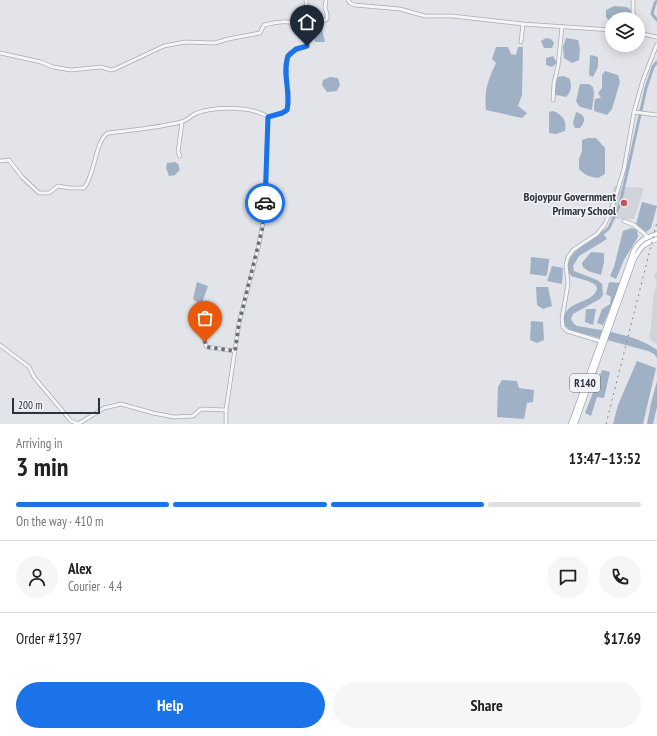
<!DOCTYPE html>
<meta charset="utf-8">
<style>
:root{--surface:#fff;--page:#f6f6f6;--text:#222;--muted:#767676;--line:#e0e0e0;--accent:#1a73e8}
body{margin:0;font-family:"PT Sans Narrow",sans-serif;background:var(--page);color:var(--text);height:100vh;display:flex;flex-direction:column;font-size:15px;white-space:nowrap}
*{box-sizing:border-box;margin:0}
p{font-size:13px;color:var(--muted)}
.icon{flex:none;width:22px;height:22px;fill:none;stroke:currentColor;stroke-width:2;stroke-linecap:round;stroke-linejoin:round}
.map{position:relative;height:424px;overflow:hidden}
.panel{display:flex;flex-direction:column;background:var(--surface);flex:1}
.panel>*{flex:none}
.buttons{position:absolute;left:605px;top:12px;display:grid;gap:8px}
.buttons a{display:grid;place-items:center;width:40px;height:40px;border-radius:50%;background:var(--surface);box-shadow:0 2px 10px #0003;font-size:20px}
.scale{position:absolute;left:12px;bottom:10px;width:88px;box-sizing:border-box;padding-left:4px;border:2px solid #2c323f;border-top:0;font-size:11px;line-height:14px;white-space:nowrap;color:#2c323f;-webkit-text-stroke:3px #f1f3f6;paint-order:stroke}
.pin{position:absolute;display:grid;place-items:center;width:34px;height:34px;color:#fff;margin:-41px -17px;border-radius:50% 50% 50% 0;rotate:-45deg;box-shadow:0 0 4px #0007}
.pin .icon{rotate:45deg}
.courier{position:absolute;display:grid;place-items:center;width:40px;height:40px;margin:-20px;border:3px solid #1a73e8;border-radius:50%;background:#fff;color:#222;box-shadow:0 1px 5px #0007}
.headline em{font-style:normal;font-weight:700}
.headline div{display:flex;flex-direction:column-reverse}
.headline{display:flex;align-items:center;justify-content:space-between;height:68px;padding:0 16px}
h1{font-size:26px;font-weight:700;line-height:30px}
.bar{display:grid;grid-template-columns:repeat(4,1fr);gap:6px 4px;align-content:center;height:48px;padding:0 16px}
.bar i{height:5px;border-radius:3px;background:var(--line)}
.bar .current{background:var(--accent)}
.bar p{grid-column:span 4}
.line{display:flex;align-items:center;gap:10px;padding:0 16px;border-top:1px solid var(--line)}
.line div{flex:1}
.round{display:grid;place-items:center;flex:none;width:42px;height:42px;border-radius:21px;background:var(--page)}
.button{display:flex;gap:8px;margin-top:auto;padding:8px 16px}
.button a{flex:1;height:46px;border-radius:24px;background:var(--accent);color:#fff;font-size:16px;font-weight:700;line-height:46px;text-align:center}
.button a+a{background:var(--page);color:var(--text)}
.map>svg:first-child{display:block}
</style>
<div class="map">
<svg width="657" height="424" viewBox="0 0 657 424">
<rect width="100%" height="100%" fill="#e2e4e9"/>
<g fill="#d0d3da">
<polygon points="614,186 644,188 634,219 607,219"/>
<polygon points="657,271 657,345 649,338 651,326 653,299 657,282 654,276"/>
</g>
<g fill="#a0b1c5">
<polygon points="614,6 627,7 632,11 632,19 612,19 612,25 606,17 606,10"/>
<polygon points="321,25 325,42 315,42 313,34 314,26"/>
<polygon points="546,38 551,39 554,43 552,48 544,48 541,41"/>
<polygon points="566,38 578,40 580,49 579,60 572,63 564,58 563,47"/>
<path d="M496 47H508L511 54 516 55 518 47H523L522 95 518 106 527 113 522 118 486 110C484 90 488 80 496 63L492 59Z"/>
<polygon points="591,55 598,57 598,67 593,77 589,75 590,56"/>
<polygon points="553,56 557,63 552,67 546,65 546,58"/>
<polygon points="605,71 618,75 620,82 612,109 607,115 594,111 594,106 595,99 601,98 598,93 602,88 602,75"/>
<path d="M563 76 569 78C572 85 572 91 566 97L556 95 554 90 558 77Z"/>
<polygon points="330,77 338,78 340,85 337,91 327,92 322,85 323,80"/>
<polygon points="580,84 589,84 593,87 594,94 592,110 580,107 576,101"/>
<path d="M553 111C563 115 567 121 565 131L556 134 549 133V112Z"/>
<path d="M576 112C586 115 586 121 580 128H575L573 123Z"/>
<path d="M588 138H596L605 148V174L598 178C590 177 584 175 579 169V159L582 151V140Z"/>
<polygon points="175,162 178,164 180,170 175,175 169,176 166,168 167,163"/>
<polygon points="642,202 657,206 651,228 646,232 636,224"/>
<polygon points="632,228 637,230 638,237 624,260 616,279 610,276 614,267 623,231"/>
<path d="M601 231 607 239 579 256 573 266 574 271 597 280 602 284 603 295 600 299 573 314 571 319 574 324 577 326C602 330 637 335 657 350V358L654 354 648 351 570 330 564 325C560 299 592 306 597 289L596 285 588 281 571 276C557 257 590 242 601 231Z"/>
<polygon points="591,252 604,253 604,262 601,275 588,271 583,267 582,263"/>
<polygon points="531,257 549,259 549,261 547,275 545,276 530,274"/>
<polygon points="552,266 563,268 562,284 547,281"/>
<polygon points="197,282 208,286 201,306 193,299"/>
<polygon points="609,282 621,283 603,325 597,323 602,309 610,304 611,297 606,294"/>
<polygon points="536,287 548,287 552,306 543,309 537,305"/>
<polygon points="586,309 596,309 593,325 585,322"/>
<polygon points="531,321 543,322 544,340 537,343 530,340"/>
<polygon points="637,361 656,368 643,424 613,424 618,405"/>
<polygon points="602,370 610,372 604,398 597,397 591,416 585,413"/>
<polygon points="502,380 517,381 519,388 534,390 533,402 527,403 524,419 497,417 498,387"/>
<polygon points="657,381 657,407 653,424 647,424 651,403"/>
</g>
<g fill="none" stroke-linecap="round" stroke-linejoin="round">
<g stroke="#a0b1c5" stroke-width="3">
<polyline points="657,1 655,3 652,14 657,20"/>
<polyline points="601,235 609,228 620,204 646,88 653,67 657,62"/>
</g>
<g stroke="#a8abb3" stroke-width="4.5">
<g id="minor">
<polyline points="348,0 350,3 355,5 400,9 425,16 452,16 523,24 612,30"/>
<polyline points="633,0 633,12 636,19"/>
<polyline points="309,20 323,21 327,19 327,14 325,8 326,0"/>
<polyline points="638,33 657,37"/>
<polyline points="521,42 523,24"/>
<path d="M0 53 41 62 53 67 71 70 101 67 111 70 115 69 164 46 185 42 215 43 228 39 260 33 264 25C270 24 275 22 281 22 293 21 294 25 307 20L306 0"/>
<polyline points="553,100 554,83 558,66 562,27"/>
<polyline points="634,112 657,115"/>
<polyline points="180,156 178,152 182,122"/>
<path d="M0 161 9 160 22 177 39 193H49L58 186 69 188H84C95 176 95 140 108 133 132 130 157 128 181 122 187 121 191 115 197 113 215 106 252 106 268 117"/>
<polyline points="624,221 634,225 647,236"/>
<path d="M198 317C213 327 199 336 207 347L235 351"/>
<polyline points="600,341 567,331 563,327 562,319 568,284 566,265 568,257 573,250 597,234 605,224 613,205 624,169 634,112 643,80 657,44"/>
<polyline points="0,345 29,367 34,377 71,421 78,424 104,408 121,404 153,413 174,417 193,416 201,409 226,410"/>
<path d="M226 424V410L239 323 258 249 265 211 268 117 282 113 287 110C288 106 289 101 289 97 288 86 281 62 290 53 295 49 302 49 307 46L310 20"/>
</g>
</g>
<g stroke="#a2a8b3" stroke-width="5.5">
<g id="major">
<path d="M571 424 634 250C641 239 645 238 657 234"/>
<path d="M575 424 634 259C641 247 643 244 657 239"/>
</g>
</g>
<use href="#minor" stroke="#f4f5f7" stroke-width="3"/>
<use href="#major" stroke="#fff" stroke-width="4"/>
<polyline stroke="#7d8491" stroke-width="1" stroke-dasharray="2 4" stroke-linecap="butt" points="606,424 657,222"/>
</g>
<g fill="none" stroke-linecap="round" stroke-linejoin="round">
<polyline stroke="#6c707a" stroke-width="4" stroke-dasharray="0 7.2" points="205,342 207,347 235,351 239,323 262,230 265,203"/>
<path stroke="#1a73e8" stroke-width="5" d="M265 203 268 117 282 113 287 110C291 92 282 74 288 56L296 49 307 46"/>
</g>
<circle fill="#c05461" stroke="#f1f3f6" stroke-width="1.5" cx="624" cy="203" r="4"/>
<g text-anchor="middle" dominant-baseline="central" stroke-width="3" stroke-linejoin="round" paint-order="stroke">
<rect fill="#f1f3f6" stroke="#676c76" stroke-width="1" x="570" y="374" width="30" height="18" rx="3"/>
<g font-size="11" font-weight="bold" fill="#2c323f">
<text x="585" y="383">R140</text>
</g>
<g font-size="12" font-weight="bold" fill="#2c323f" stroke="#f1f3f6" text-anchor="end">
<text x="616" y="196">Bojoypur Government<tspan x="616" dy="14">Primary School</tspan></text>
</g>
</g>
</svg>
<div class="buttons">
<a><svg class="icon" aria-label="layers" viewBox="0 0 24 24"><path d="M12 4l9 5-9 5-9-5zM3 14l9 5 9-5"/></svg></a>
</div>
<div class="scale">200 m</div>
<div class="pin" style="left:205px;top:342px;background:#ea580c"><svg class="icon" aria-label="bag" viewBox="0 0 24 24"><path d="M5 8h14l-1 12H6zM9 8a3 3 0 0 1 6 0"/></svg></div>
<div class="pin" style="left:307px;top:46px;background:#1f2937"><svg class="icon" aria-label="home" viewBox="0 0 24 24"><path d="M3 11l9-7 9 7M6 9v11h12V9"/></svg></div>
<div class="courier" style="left:265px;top:203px"><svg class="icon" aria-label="car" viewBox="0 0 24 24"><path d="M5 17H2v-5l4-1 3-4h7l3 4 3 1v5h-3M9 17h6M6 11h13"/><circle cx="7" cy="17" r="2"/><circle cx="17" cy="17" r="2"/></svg></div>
</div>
<section class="panel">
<div class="headline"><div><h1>3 min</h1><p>Arriving in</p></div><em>13:47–13:52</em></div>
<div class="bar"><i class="current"></i><i class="current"></i><i class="current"></i><i></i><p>On the way · 410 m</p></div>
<div class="line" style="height:72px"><a class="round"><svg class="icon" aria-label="person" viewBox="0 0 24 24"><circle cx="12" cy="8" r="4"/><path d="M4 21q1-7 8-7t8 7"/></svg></a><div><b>Alex</b><p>Courier · 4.4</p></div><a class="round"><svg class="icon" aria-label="chat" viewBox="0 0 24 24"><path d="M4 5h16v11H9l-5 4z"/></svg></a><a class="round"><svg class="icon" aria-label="phone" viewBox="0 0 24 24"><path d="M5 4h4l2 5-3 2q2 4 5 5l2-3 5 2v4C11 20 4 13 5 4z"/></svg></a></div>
<div class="line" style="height:52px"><div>Order #1397</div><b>$17.69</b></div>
<div class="button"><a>Help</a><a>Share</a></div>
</section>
